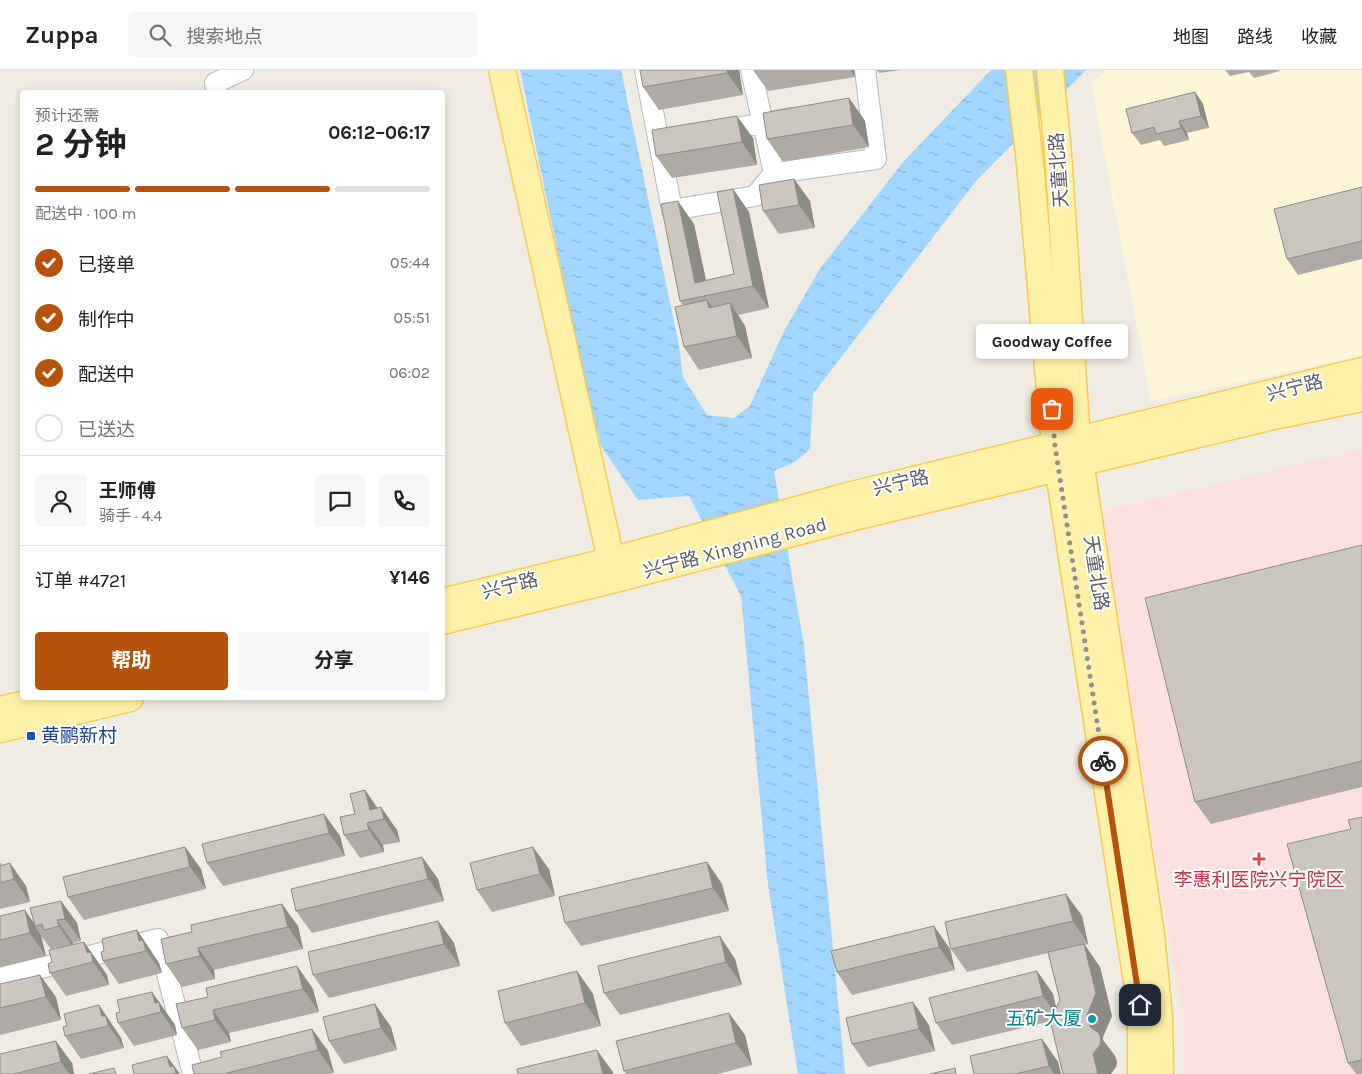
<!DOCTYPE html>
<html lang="zh">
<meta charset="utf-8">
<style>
:root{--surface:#fff;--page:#f6f6f6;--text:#222;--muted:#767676;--line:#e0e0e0;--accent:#b45309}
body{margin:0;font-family:Karla,"Noto Sans SC",sans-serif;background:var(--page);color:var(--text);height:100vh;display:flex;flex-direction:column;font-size:19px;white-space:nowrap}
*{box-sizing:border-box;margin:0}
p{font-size:16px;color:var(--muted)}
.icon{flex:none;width:28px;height:28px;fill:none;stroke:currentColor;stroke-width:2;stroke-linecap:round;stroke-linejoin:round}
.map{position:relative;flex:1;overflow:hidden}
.details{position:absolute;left:20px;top:20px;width:425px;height:610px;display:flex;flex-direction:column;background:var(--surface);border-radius:5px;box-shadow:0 2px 8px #0003}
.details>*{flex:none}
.pin{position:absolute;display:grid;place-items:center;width:42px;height:42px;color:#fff;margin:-21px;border-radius:10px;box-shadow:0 2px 8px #0006}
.courier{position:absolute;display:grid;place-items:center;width:50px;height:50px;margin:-25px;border:4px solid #b45309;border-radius:50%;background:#fff;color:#222;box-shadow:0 1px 6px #0007}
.bubble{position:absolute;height:35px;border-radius:5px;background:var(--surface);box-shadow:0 2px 8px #0003;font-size:16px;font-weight:700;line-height:35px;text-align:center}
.summary em{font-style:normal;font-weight:700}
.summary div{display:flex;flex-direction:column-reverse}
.summary{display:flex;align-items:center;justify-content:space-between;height:85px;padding:0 15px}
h1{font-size:32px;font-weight:700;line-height:38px}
.bar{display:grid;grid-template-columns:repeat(4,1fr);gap:8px 5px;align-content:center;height:60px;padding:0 15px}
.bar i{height:6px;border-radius:4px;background:var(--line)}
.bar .current{background:var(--accent)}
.bar p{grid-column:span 4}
.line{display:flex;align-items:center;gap:12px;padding:0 15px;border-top:1px solid var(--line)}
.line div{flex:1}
.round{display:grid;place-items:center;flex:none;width:52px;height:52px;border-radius:5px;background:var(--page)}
ol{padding:0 15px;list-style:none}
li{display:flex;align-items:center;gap:15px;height:55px}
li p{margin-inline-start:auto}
li .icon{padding:5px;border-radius:50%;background:var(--accent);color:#fff;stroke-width:4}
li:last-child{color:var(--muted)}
li i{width:28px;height:28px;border:2px solid var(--line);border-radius:50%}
.action{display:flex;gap:10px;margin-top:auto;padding:10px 15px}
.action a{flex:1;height:58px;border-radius:5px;background:var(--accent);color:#fff;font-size:20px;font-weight:700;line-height:58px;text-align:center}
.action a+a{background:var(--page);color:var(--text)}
header{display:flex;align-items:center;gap:30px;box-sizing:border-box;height:70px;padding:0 25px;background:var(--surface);border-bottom:1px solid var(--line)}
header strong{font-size:24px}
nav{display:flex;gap:28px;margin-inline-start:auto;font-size:18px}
.search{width:350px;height:45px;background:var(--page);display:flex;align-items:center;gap:12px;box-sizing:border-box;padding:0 18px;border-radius:5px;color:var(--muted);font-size:19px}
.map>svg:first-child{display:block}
</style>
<header>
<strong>Zuppa</strong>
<div class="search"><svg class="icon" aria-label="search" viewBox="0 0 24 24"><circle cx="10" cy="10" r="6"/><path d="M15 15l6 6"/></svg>搜索地点</div>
<nav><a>地图</a><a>路线</a><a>收藏</a></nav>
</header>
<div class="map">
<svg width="1362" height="1004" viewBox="0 0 1362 1004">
<defs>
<pattern id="water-ripples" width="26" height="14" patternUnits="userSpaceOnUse" patternTransform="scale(1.25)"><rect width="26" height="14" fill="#a3d6ff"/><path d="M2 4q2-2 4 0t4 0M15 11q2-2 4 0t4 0" fill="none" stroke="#88b1d2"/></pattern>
</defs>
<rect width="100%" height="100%" fill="#efece3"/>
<polygon fill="#fff6d8" points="1106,0 1362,0 1362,286 1151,331 1091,13"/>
<polygon fill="#fde1de" points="1362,379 1362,1004 1183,1004 1184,950 1127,628 1097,443"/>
<polygon fill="url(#water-ripples)" points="520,0 621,0 679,275 683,307 707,345 734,348 750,336 784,261 819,200 904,91 991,0 1086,0 976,111 813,324 810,379 795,392 774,401 804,576 845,1004 798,1004 768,815 741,526 689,426 638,430 601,376 582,300"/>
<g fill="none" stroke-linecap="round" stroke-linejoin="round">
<g stroke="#b6b9be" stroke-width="22">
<g id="minor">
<polyline points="645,0 672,140 755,126 774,103 876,89 865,0"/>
<polyline points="751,0 774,103"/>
<polyline points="217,22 215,13 243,0"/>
<polyline points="719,61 791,48"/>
<polyline points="0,908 158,869 193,1004"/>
</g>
</g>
<g stroke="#f9cb52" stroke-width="29">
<g id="major">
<polyline points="502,0 615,508"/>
<polyline points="1019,0 1030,93 1055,376 1138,918 1141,952 1141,1004"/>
<polyline points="1050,0 1058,83 1077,371 1151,865 1159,947 1160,1004"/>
<polyline points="442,532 611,491 848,426 1362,301"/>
<polyline points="442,551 615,509 854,447 1269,347 1362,328"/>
<polyline points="0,640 51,628"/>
<polyline points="0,659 130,628"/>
</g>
</g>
<use href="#minor" stroke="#fff" stroke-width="20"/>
<use href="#major" stroke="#fff2a8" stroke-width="26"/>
</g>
<g fill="#aeaaa5">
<polygon points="739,0 743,25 659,40 643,17"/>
<polygon points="753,0 854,0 855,7 768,21"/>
<polygon points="877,0 901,0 879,3"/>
<polygon points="1225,0 1279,0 1280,1 1254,8 1249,2 1230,6"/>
<polygon points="1195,22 1203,34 1209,58 1187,63 1189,70 1164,76 1160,70 1141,75 1132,63"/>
<polygon points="849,28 865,51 869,77 783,92 767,69"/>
<polygon points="753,68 757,95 672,108 656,86"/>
<polygon points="794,109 810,131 815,158 779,164 763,141"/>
<polygon points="1362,117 1362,189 1298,205 1287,189"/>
<polygon points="733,119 749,142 769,238 738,245 745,256 752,288 699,300 684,277 683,235 680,231 694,154 706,210 734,204"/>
<polygon points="1362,475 1362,717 1211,754 1195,732"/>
<polygon points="365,720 377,738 397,760 400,772 383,775 384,782 360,788 344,765 355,744"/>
<polygon points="324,744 340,766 345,786 223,816 207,793"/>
<polygon points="1362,747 1362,1004 1356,1004 1348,993 1351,759"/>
<polygon points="185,777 201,799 206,819 84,850 68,827"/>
<polygon points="422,787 438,809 444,831 312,863 296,841"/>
<polygon points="0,792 2,795 26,816 30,832 0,839"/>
<polygon points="707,792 722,814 729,841 581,876 565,853"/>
<polygon points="549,799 555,826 492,842 477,820"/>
<polygon points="1066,824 1082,846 1088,874 1085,875 1100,897 1112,946 1103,967 1103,970 1115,986 1117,992 1116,997 1051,951 952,975 936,953 1037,901 1053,924 1056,937 1060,930 1048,883 967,902 951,879"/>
<polygon points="61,831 77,853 81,871 73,873 73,874 84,872 107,905 109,915 66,926 50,903 52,892 57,878 56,877 51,879 41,866 46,886 0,897 0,846 34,853"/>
<polygon points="438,851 454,873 460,896 329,928 313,905"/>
<polygon points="298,856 303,879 214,900 215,909 182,917 166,894 192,862"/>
<polygon points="934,856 950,879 955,900 852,925 837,902"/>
<polygon points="137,860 159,893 162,903 119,914 103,891"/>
<polygon points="735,889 742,915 620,945 604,923"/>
<polygon points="297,896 313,919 319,942 229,963 231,972 198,980 182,958 208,927"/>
<polygon points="577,901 593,924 601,956 521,976 505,953"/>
<polygon points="0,914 56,927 61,950 0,965"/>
<polygon points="152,922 175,955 177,965 134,976 118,953"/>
<polygon points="375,934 391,957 397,980 344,994 329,971"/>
<polygon points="99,935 121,968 124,978 81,989 65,966 67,956"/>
<polygon points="929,955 935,981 868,997 852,974"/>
<polygon points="312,959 328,981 334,1003 329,1004 194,1004 222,987"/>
<polygon points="745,965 752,995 718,1004 626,1004 624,1001"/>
<polygon points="1042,969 1058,992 1061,1004 974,1004"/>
<polygon points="0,984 72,993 74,1004 0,1004"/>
</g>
<g fill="#8d8b86">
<polygon points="727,0 739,0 743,25 727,3"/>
<polygon points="850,0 854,0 855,7"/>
<polygon points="1195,22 1203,34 1209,58 1201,46"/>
<polygon points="849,28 865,51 869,77 853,55"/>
<polygon points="737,46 753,68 757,95 742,72"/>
<polygon points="1179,51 1187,63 1189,70 1181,58"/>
<polygon points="794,109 810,131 815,158 799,135"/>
<polygon points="733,119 749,142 769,238 753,216"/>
<polygon points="678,131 694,154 709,225 695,213"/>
<polygon points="707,230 723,252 709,238"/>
<polygon points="730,233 745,256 752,288 737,266"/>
<polygon points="365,720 381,743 370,740"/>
<polygon points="381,737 397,760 400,772 384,749"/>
<polygon points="324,744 340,766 345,786 329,763"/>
<polygon points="367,753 383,775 384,782 369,760"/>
<polygon points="185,777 201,799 206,819 190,797"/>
<polygon points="533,777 549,799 555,826 540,804"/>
<polygon points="422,787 438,809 444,831 428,809"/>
<polygon points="707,792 722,814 729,841 713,818"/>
<polygon points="10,793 26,816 30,832 14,809"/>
<polygon points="1066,824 1082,846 1088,874 1073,851"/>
<polygon points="61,831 77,853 81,871 65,849"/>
<polygon points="282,834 298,856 303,879 288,857"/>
<polygon points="25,840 36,856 35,856 41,866 46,886 30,863"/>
<polygon points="57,850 73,873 74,879 59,856"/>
<polygon points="438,851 454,873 460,896 444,874"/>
<polygon points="934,856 950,879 955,900 939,877"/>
<polygon points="137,860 159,893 162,903 139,871"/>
<polygon points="720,866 735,889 742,915 726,892"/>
<polygon points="84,872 107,905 109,915 87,883"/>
<polygon points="1084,874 1100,897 1112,946 1103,967 1103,970 1115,986 1117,992 1116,997 1111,1004 1098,1004 1093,984 1090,957 1087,945"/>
<polygon points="198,878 214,900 215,909 200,886"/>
<polygon points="297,896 313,919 319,942 303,919"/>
<polygon points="577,901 593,924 601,956 585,933"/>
<polygon points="1037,901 1053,924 1059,949 1043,926"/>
<polygon points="40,905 56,927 61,950 46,927"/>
<polygon points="152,922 175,955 177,965 155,933"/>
<polygon points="913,932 929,955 935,981 919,959"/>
<polygon points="375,934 391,957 397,980 381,958"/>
<polygon points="99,935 121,968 124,978 102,946"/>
<polygon points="213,940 229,963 231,972 215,950"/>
<polygon points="729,943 745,965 752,995 736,973"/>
<polygon points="312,959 328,981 334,1003 318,980"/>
<polygon points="1042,969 1058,992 1061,1004 1054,1004 1049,996"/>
<polygon points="56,971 72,993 74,1004 69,1004 61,992"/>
<polygon points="597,980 613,1002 613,1004 603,1004"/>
<polygon points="167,986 180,1004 174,1004 170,997"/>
</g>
<g fill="#cac6c0" stroke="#8d8b86">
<polygon points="640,0 727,0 727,3 643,17"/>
<polygon points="1195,22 1201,46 1179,51 1181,58 1156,64 1154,57 1132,63 1126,39"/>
<polygon points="849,28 853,55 767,69 763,43"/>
<polygon points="737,46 742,72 656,86 652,60"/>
<polygon points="794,109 799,135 763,141 759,115"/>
<polygon points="1362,117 1362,171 1287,189 1274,139"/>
<polygon points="733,119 753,216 680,231 661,134 678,131 695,213 734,204 717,122"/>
<polygon points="707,230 709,238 730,233 737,266 684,277 675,237"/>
<polygon points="1362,475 1362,691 1195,732 1145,528"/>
<polygon points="365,720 370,740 381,737 384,749 367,753 369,760 344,765 340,747 355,744 350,724"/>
<polygon points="324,744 329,763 207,793 202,774"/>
<polygon points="1362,747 1362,990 1348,993 1287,774 1351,759 1348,750"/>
<polygon points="185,777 190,797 68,827 63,807"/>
<polygon points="533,777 540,804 477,820 470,793"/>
<polygon points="422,787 428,809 296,841 291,819"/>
<polygon points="707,792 713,818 565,853 559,827"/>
<polygon points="10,793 14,809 0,813 0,796"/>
<polygon points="1066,824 1073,851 951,879 945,852"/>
<polygon points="61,831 65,849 57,850 59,856 44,860 42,854 35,856 30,838"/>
<polygon points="282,834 288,857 198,878 200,886 166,894 161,869 192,862 191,855"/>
<polygon points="25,840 30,863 0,870 0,846"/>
<polygon points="438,851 444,874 313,905 308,882"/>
<polygon points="934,856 939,877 837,902 831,881"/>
<polygon points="137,860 139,871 143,870 146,881 103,891 101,882 104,881 102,869"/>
<polygon points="720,866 726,892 604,923 598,896"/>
<polygon points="84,872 87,883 91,882 93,892 50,903 48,894 52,892 49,880"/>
<polygon points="1084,874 1096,923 1087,945 1090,957 1099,963 1101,969 1100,975 1093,984 1098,1004 1063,1004 1050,950 1060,930 1048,882"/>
<polygon points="297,896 303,919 213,940 215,950 182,958 176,934 208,927 206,918"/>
<polygon points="577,901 585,933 505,953 498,921"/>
<polygon points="1037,901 1043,926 936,953 929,928"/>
<polygon points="40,905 46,927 0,938 0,914"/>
<polygon points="152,922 155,933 159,932 161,942 118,953 116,943 120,942 117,930"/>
<polygon points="913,932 919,959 852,974 846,948"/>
<polygon points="375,934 381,958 329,971 323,947"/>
<polygon points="99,935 102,946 106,946 108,956 65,966 63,957 67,956 64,944"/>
<polygon points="729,943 736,973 624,1001 616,971"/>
<polygon points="312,959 318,980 227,1003 227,1004 194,1004 192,995 222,987 220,982"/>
<polygon points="1042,969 1049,996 1015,1004 974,1004 970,986"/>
<polygon points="56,971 61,992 14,1004 0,1004 0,984"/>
<polygon points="597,980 603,1004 518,1004 517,999"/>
<polygon points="167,986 170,997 174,996 176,1004 134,1004 132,995"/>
<polygon points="114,998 116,1004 89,1004"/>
<polygon points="955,998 956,1004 930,1004"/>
</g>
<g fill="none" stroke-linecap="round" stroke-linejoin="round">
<polyline stroke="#8f9091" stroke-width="5" stroke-dasharray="0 9" points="1052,339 1055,376 1103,691"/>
<polyline stroke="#b45309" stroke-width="6" points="1103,691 1140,935"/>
</g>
<rect fill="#1a4fb4" stroke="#fff" stroke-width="2" x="26" y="661" width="10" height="10" rx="2.5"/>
<path fill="#e0444e" stroke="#fff" stroke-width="2" d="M1256.5 781.5h5v5h5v5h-5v5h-5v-5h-5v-5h5z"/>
<circle fill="#0f9aa8" stroke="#fff" stroke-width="2" cx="1092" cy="949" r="5"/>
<g text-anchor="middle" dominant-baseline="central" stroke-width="4" stroke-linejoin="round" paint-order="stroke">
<g font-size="19" fill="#5b5f65" stroke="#fff">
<text transform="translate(1059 100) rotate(-94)">天童北路</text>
<text transform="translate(1295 318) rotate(-14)">兴宁路</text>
<text transform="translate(901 413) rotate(-13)">兴宁路</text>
<text transform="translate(735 478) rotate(-15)">兴宁路 Xingning Road</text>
<text transform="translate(1096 503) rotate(81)">天童北路</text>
<text transform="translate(510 516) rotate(-14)">兴宁路</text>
</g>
<g font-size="19" fill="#164399" stroke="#fff" text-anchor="start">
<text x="41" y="666">黄鹂新村</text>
</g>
<g font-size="19" fill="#be3a42" stroke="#fff">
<text x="1259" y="810">李惠利医院兴宁院区</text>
</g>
<g font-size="19" fill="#0d838f" stroke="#fff" text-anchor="end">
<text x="1082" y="949">五矿大厦</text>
</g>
</g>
</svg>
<div class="pin" style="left:1052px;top:339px;background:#ea580c"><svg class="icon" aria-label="bag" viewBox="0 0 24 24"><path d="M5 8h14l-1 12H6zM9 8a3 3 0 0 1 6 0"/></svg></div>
<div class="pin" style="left:1140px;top:935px;background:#1f2937"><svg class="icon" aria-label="home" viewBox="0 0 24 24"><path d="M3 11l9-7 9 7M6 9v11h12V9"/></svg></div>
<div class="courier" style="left:1103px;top:691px"><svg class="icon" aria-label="bike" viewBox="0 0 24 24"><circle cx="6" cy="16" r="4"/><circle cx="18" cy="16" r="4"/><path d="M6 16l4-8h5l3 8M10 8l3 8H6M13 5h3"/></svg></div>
<div class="bubble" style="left:976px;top:254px;width:152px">Goodway Coffee</div>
<section class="details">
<div class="summary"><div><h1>2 分钟</h1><p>预计还需</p></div><em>06:12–06:17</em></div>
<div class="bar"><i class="current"></i><i class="current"></i><i class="current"></i><i></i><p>配送中 · 100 m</p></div>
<ol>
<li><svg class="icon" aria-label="check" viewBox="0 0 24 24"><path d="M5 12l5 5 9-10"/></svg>已接单<p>05:44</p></li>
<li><svg class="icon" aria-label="check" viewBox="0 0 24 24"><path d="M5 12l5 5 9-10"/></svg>制作中<p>05:51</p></li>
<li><svg class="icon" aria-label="check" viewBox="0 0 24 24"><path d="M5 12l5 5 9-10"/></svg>配送中<p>06:02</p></li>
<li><i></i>已送达</li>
</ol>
<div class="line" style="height:90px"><a class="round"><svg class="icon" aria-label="person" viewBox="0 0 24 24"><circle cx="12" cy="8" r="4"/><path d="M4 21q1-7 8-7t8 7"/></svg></a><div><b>王师傅</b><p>骑手 · 4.4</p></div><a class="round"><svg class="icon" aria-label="chat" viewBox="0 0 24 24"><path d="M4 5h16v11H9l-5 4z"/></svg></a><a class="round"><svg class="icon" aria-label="phone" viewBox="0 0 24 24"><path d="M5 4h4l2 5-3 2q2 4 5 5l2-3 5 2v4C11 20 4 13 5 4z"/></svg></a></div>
<div class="line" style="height:65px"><div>订单 #4721</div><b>¥146</b></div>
<div class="action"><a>帮助</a><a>分享</a></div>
</section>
</div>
